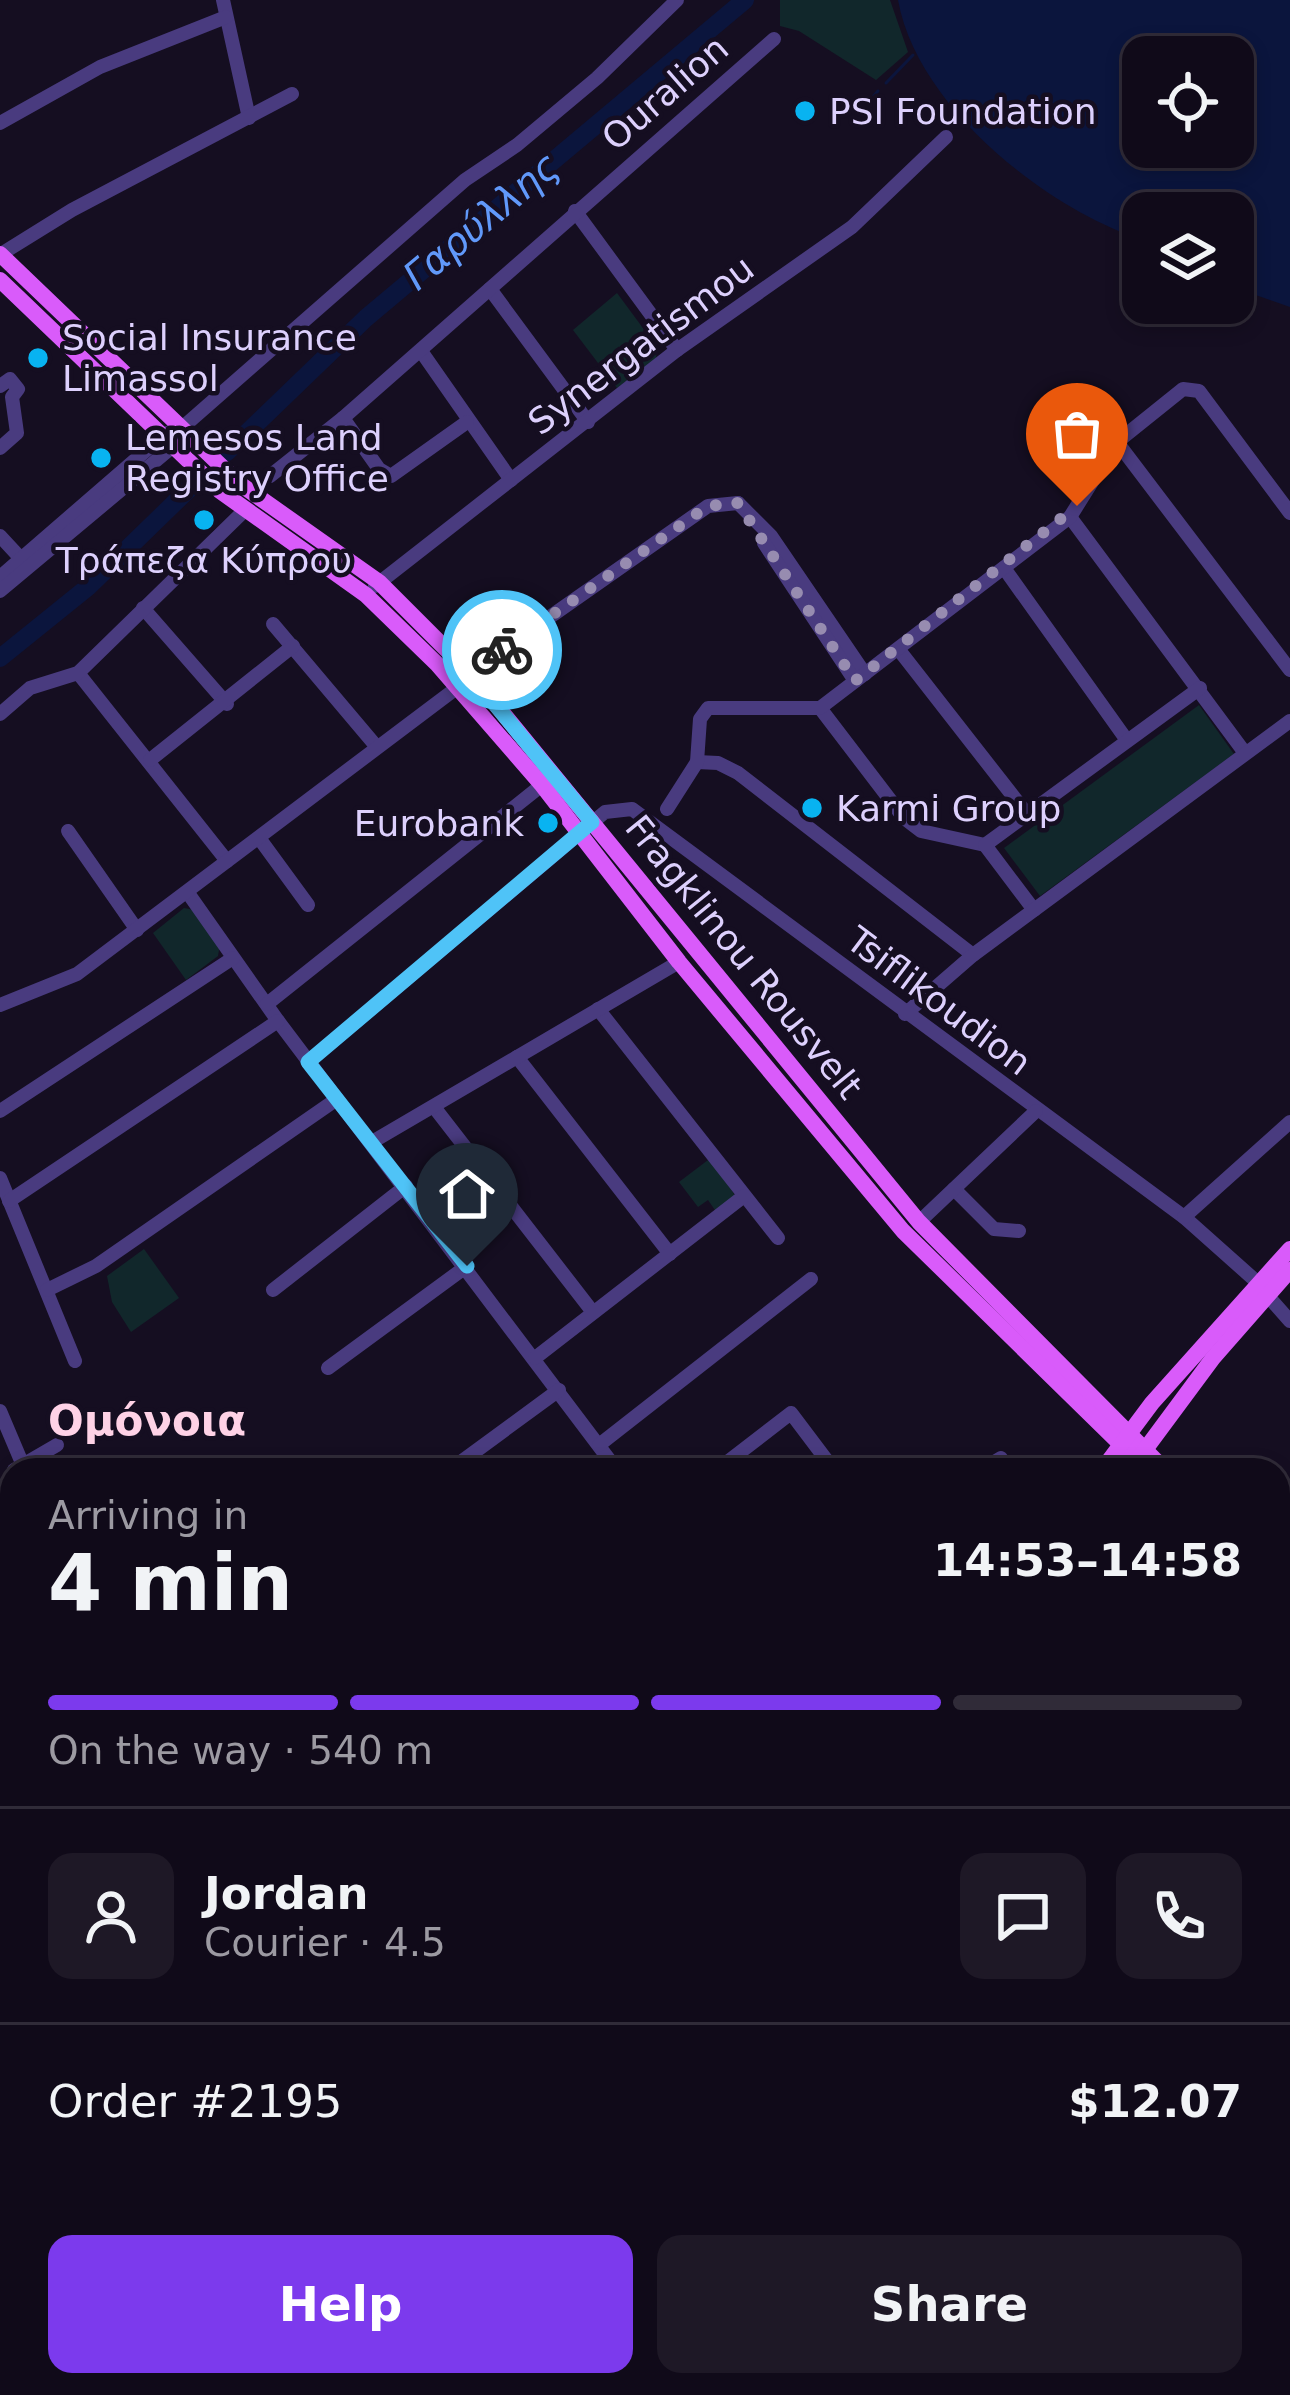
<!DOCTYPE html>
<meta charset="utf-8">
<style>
:root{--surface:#100a19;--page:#1e1826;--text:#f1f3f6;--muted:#9c9aa2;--line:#302b38;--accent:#7c3aed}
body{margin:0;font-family:"DejaVu Sans",sans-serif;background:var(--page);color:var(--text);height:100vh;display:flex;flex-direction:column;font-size:45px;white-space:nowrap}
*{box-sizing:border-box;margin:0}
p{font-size:39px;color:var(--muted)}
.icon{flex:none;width:66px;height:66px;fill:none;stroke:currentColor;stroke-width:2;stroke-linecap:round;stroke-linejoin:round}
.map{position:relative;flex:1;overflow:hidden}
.side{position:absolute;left:0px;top:1458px;width:1290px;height:939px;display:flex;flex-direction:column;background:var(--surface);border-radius:36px 36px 0 0;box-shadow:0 6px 18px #0003,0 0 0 3px var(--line)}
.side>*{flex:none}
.fabs{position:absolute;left:1122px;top:36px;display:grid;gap:24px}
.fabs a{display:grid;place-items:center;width:132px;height:132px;border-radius:24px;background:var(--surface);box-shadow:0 6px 18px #0003,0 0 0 3px var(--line);font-size:60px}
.pin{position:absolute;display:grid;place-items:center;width:102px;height:102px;color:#fff;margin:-123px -51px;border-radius:50% 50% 50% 0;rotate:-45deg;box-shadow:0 0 12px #0007}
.pin .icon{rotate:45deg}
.courier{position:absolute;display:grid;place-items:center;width:120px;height:120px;margin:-60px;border:9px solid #4fc3f7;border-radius:50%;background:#fff;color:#222;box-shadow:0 3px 15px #0007}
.overview em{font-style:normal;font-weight:700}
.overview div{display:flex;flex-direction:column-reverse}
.overview{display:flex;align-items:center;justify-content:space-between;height:204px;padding:0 48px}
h1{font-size:78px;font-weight:700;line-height:90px}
.bar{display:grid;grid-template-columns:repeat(4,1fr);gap:18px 12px;align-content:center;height:144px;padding:0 48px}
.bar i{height:15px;border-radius:9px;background:var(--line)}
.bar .active{background:var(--accent)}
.bar p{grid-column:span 4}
.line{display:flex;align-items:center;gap:30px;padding:0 48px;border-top:3px solid var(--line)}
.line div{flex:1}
.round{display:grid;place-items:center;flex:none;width:126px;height:126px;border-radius:24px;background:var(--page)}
.action{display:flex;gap:24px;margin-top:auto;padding:24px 48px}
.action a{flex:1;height:138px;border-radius:24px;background:var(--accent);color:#fff;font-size:48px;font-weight:700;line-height:138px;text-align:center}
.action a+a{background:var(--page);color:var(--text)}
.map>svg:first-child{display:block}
</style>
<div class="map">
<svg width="1290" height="2395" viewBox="0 0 1290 2395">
<rect width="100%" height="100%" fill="#150e21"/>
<g fill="#11272b">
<polygon points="780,0 890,0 908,52 876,80 799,31 780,26"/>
<polygon points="617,293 657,347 656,359 617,388 573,330"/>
<polygon points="1199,705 1234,754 1040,896 1004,848"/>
<polygon points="184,908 195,910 220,944 218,956 186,980 153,933"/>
<polygon points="466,1156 513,1216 467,1254 423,1191"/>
<polygon points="712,1157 735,1196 717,1213 708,1200 698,1207 679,1182"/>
<polygon points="144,1249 179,1298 131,1332 112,1302 107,1276"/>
</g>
<path fill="#0b153d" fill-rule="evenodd" d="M898 0H1290V307L1233 287V213H1143V240C1045 208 917 106 898 0ZM1143 57H1233V147H1143Z"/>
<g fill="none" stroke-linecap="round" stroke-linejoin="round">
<g stroke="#0b153d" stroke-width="3">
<polyline points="886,83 913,55"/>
<polyline points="871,99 878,91"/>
</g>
<g stroke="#0b153d" stroke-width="18">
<polyline points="227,452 366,318 745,0"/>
<polyline points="0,658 88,587 196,482"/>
</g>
<g stroke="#493b7f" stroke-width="14">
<polyline points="223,0 249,118"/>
<polyline points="0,123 100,67 226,17"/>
<polyline points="575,211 677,350"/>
<polyline points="1,254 72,210 292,94"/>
<polyline points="490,289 588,422"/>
<polyline points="421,351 511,480"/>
<polyline points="0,386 10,379 18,389 12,397 17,433 0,448"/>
<polyline points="343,418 379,469 391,476 467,422"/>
<polyline points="1117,442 1290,670"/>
<polyline points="270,476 343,418 774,39"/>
<polyline points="738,503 771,536 865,674"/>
<polyline points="1070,517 1245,753"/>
<polyline points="0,536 25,563"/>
<polyline points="764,543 855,681"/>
<polyline points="1004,568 1126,739"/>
<polyline points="0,577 165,434 183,427 465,180 517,145 597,78 677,0"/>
<polyline points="375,586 677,350 852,227 946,137"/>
<polyline points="0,591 177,443"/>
<polyline points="143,608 227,704"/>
<polyline points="273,624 376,746"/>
<polyline points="899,650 1027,814"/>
<polyline points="78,673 227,861"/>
<polyline points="470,673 708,506 738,503"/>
<polyline points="820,708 904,818 921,831 985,845"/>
<polyline points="0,714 30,688 78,673 244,511"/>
<polyline points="150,760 293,646"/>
<polyline points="697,762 718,763 738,773 973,955"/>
<polyline points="667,809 697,762 700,719 708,708 820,708 1070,517 1117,442 1183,389 1199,391 1290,513"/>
<polyline points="68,831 137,930"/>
<polyline points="259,838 308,905"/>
<polyline points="188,893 278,1021 617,1470"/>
<polyline points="1034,910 985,845 1200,688"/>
<polyline points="267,1004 542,785"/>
<polyline points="0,1005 77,974 458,687"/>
<polyline points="598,1009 778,1238"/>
<polyline points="905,1014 973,955 1290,721"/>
<polyline points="517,1057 670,1254"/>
<polyline points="308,1062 605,812 632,809 1184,1217 1257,1282"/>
<polyline points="434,1107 592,1311"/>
<polyline points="0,1111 233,958"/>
<polyline points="372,1142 679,962"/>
<polyline points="0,1178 75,1361"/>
<polyline points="954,1189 994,1229 1019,1231"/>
<polyline points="9,1201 278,1021"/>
<polyline points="1184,1217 1290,1122"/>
<polyline points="919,1222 1036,1111"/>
<polyline points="47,1290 96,1266 337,1099"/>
<polyline points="273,1290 406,1186"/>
<polyline points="1266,1294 1290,1321"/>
<polyline points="535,1358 744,1196"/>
<polyline points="328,1368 467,1266"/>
<polyline points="0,1411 25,1470"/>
<polyline points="599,1445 811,1279"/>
<polyline points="14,1470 57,1445"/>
<polyline points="450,1470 559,1390"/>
<polyline points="717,1470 791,1413 834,1470"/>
<polyline points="981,1470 1001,1458"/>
<polyline points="0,1564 12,1558"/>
<polyline points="0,1660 12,1654"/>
<polyline points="0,1764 12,1757"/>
<polyline points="1278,1774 1290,1764"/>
<polyline points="1278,1783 1290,1801"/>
<polyline points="0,1801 12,1801"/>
<polyline points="0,1895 12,1896"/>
<polyline points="1278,1932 1290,1949"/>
<polyline points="0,1933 12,1964"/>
<polyline points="0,2116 10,2134"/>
<polyline points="0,2253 12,2246"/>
<polyline points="219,2385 226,2395"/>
<polyline points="335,2385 343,2395"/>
<polyline points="486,2385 493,2395"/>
<polyline points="603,2385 610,2395"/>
<polyline points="703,2385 710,2395"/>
<polyline points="823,2385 830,2395"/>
<polyline points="941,2385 949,2395"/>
<polyline points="154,2395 171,2385"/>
<polyline points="450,2395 464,2385"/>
<polyline points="507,2395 521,2385"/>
<polyline points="983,2395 997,2385"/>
</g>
<g stroke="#d95bfa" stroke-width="16">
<polyline points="0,254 240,484 379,582 470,673 919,1222 1165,1470"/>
<polyline points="0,280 220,491 366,595 437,664 542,785 679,962 903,1231 1147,1470"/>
<polyline points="1102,1470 1152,1403 1290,1249"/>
<polyline points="1130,1470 1213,1358 1290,1270"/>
<polyline points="1278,1608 1290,1631"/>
<polyline points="0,2369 12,2363"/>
</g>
</g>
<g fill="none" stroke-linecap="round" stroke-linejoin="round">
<polyline stroke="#978cb0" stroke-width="12" stroke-dasharray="0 21.6" points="502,650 708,506 738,503 855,681 1077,506"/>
<polyline stroke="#4fc3f7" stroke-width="15" points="467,1266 308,1062 592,822 470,674 502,650"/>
</g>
<g fill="#08b3f1" stroke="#150e21" stroke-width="4.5">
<circle cx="805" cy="111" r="12"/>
<circle cx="38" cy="358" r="12"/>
<circle cx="101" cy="458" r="12"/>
<circle cx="204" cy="520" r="12"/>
<circle cx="812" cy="808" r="12"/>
<circle cx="548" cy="823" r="12"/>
</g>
<g text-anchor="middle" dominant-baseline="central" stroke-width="9" stroke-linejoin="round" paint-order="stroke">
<g font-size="36" fill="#ddd0fd" stroke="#150e21">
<text transform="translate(665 93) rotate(-41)">Ouralion</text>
<text transform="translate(641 345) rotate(-37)">Synergatismou</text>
<text transform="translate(744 957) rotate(51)">Fragklinou Rousvelt</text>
<text transform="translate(939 1001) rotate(37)">Tsiflikoudion</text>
</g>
<g font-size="36" fill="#ddd0fd" stroke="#150e21" text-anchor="start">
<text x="829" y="111">PSI Foundation</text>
<text x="62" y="337">Social Insurance<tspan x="62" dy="41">Limassol</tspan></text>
<text x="125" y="437">Lemesos Land<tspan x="125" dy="41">Registry Office</tspan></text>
<text x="204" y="560" text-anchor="middle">Τράπεζα Κύπρου</text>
<text x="836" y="808">Karmi Group</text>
<text x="524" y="823" text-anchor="end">Eurobank</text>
</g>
<g font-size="39" font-style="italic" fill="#6199fa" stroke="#150e21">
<text transform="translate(481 221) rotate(-40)">Γαρύλλης</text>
</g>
<g font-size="42" font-weight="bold" fill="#fed2e6" stroke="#150e21">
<text x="147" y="1420">Ομόνοια</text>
</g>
</g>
</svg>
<div class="fabs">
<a><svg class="icon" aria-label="locate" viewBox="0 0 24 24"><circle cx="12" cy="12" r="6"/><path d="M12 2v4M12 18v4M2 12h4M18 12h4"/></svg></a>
<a><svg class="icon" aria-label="layers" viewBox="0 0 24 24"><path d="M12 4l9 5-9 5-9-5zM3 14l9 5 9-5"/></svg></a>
</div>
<div class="pin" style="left:1077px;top:506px;background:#ea580c"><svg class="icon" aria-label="bag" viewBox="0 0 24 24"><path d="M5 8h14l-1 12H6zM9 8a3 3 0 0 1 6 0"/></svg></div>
<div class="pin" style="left:467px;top:1266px;background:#1f2937"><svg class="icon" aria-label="home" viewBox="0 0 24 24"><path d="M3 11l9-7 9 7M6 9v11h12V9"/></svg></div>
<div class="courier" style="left:502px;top:650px"><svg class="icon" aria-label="bike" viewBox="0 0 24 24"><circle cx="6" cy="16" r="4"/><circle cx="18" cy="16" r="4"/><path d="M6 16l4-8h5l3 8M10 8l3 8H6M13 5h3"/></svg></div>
<section class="side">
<div class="overview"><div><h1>4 min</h1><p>Arriving in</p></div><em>14:53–14:58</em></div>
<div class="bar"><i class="active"></i><i class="active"></i><i class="active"></i><i></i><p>On the way · 540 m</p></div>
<div class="line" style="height:216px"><a class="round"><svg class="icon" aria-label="person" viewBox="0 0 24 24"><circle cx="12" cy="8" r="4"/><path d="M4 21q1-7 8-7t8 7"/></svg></a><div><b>Jordan</b><p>Courier · 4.5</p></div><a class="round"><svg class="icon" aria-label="chat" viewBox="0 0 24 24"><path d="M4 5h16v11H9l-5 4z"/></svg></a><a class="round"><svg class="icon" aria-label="phone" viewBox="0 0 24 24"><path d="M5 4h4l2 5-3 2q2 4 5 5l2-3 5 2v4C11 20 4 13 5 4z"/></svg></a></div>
<div class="line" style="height:156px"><div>Order #2195</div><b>$12.07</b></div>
<div class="action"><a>Help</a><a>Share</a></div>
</section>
</div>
